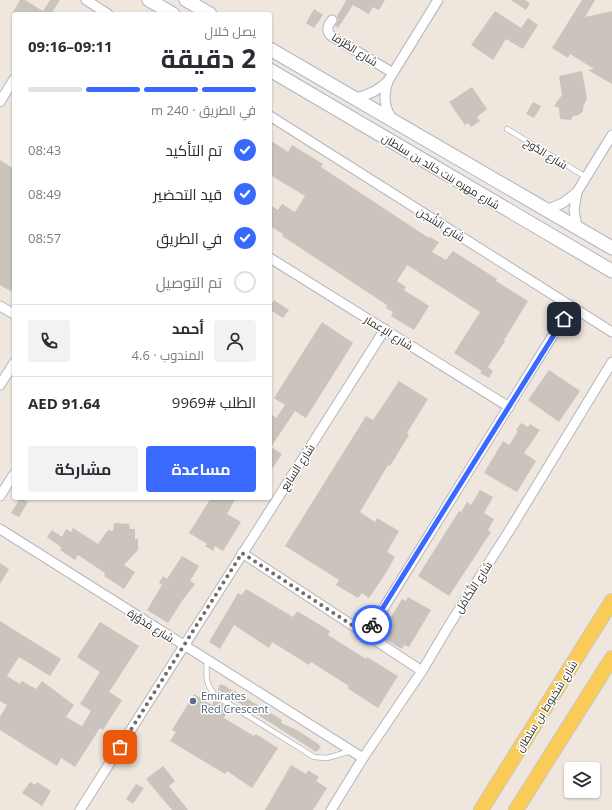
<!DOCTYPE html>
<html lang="ar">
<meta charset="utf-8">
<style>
:root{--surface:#fff;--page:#f2f2f3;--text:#2b2b33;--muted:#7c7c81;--line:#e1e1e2;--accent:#3a69ff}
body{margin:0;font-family:"Open Sans",Cairo,sans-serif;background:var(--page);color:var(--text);direction:rtl;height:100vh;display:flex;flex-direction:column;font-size:15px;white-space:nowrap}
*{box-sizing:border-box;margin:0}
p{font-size:13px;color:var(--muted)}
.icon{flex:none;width:22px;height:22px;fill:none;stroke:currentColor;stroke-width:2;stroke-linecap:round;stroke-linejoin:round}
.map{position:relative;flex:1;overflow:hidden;direction:ltr}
.details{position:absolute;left:12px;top:12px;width:260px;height:488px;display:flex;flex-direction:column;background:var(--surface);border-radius:4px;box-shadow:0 1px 3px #0004;direction:rtl}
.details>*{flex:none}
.tools{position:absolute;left:564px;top:762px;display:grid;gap:8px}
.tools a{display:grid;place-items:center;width:36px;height:36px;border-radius:4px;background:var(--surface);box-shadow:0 1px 3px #0004;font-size:20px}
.pin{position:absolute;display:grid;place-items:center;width:34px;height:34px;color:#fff;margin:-17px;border-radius:8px;box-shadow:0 2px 6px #0006}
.courier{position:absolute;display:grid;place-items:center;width:40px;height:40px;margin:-20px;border:3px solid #3a69ff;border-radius:50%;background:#fff;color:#222;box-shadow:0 1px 5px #0007}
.head em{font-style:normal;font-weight:700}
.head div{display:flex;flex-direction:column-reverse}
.head{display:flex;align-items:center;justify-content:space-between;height:68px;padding:0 16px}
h1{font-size:26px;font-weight:700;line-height:30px}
.bar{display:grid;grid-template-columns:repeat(4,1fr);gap:6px 4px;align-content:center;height:48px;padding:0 16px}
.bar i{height:5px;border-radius:3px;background:var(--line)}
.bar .current{background:var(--accent)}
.bar p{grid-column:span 4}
.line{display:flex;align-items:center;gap:10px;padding:0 16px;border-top:1px solid var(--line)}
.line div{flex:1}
.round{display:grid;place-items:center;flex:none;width:42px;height:42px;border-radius:4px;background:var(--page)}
ol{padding:0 16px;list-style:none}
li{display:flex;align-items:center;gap:12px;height:44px}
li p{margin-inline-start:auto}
li .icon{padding:4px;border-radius:50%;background:var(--accent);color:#fff;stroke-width:4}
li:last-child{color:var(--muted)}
li i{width:22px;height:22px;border:2px solid var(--line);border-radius:50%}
.cta{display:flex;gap:8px;margin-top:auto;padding:8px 16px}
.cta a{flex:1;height:46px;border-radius:4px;background:var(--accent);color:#fff;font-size:16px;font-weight:700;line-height:46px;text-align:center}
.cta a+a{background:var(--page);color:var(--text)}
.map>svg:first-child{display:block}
</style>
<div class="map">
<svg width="612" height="810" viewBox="0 0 612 810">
<rect width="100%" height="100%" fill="#efe7de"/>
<g fill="#cac4bd">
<polygon points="20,0 25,0 43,11 50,0 60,0 51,14 12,14"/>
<polygon points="345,0 385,0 379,10 373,7 369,14 353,5 338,28 335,26 338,21 337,16 346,1"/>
<polygon points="511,0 525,0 530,3 526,10"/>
<polygon points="582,0 595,0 585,17 612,11 612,84 588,70 594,69 570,54 568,58 552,48"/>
<polygon points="314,9 323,15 314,28 306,23"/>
<polygon points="495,11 521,28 528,18 538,25 523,49 506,39 493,60 471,45"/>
<polygon points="582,71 587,99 583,107 583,111 579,115 573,116 571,120 560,119 559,108 554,106 562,95 559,76"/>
<polygon points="472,87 487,109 477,117 480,121 471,127 468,123 465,125 449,102"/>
<polygon points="533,102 541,106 534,118 526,114"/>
<polygon points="270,140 288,152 292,145 323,164 321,167 429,238 430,237 439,242 432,252 446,260 453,251 497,279 496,281 528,301 504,340 505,341 488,367 493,371 489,378 480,373 482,371 454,353 480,312 407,265 397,281 406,287 404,290 429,306 414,330 391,316 393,312 386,308 387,305 282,236 283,234 270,226 270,205 278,210 282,204 295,212 305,196 270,175"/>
<polygon points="0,160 14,169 14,293 0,285"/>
<polygon points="274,300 289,310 283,318 270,310 270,307"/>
<polygon points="322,322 353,343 306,418 295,411 271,447 282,454 270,472 270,413 276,418 285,405 274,398"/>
<polygon points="549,370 580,391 559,422 528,400"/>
<polygon points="399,381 428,399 407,433 409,435 390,466 388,465 360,512 375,522 377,518 399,531 387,552 395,557 384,576 369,598 362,593 358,598 336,585 339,580 285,546 366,416 373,420"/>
<polygon points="521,423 528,427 530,424 540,430 524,453 536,461 517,492 484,473 503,441 509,445 518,431 516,430"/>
<polygon points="480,490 493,497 484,513 494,519 488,530 491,532 449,596 418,576 459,511 461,512 467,502 471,505"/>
<polygon points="20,498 28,502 19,517 11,513"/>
<polygon points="211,498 236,498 227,514 241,522 223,551 215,546 213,551 205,546 207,544 189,533"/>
<polygon points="114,523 129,524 130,529 135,529 135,539 138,539 138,550 124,565 135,572 124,589 104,576 105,573 78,555 75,560 60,550 62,548 47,537 52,530 62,537 66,529 71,532 73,528 98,544 108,530 113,531"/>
<polygon points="182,556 199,566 190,581 195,584 182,601 168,623 147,610 162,585 159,583 163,576 167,579"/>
<polygon points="0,563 9,569 0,584"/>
<polygon points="246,589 293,617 297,611 330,631 328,635 366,659 367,657 398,676 378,708 347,688 349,686 311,662 309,665 272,642 269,648 234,625 220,649 209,642 238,593 242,595"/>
<polygon points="408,597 431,610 409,647 404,645 402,649 383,638 387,632 383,630 402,599 406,601"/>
<polygon points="0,621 61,659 50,676 19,657 7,676 20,684 22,681 36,689 42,681 74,705 66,717 82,726 91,711 80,704 100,672 77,657 100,622 139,646 109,692 122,700 103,730 100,728 75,767 61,758 57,766 0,730 0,717 7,705 0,701"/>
<polygon points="220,684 228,687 227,688 235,691 282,720 281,723 295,729 317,743 321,747 316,752 249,709 234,700 233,702 218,693 217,692"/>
<polygon points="194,694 212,705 214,699 229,709 226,713 223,712 226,714 224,718 254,736 256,734 278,748 252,788 227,771 225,774 170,741 176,732 172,730"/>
<polygon points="291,765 306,774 308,770 319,777 316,781 327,788 313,810 265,810"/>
<polygon points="163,766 175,781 169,786 188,810 172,810 146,779"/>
<polygon points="30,782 35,785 37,782 51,791 42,806 22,793"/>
<polygon points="136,784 144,788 133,804 126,799"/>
</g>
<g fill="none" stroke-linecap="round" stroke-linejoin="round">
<g stroke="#b2b5c1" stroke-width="6">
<g id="lane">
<polyline points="507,129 586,177"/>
<path d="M207 660C206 675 205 685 216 696L314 757 327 758 351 751"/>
</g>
</g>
<g stroke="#b2b5c1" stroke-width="11">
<g id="street">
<polyline points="86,0 108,14"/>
<path d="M332 20C328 25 326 29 330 35L393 73"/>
<path d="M388 82C383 95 384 107 392 119"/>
<path d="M354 98C368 96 378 91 388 81L438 0"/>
<polyline points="0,102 14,79"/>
<polyline points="270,116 612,332"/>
<polyline points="577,192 574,210 577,227"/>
<polyline points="546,210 563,203 577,192 612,135"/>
<polyline points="270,258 509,407"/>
<polyline points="0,306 14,314"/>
<polyline points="0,385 14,363"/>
<polyline points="0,496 14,474"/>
<polyline points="0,529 363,758"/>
<polyline points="242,553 422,671"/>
<polyline points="367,635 571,306"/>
<polyline points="80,810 385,329"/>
<polyline points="331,810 363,758 422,671 448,627 511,528 612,362"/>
</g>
</g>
<g stroke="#b2b5c1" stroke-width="15">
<g id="secondary">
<polyline points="149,0 173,14"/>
<polyline points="186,0 210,14"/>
<polyline points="270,49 612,248"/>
<polyline points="270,70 612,271"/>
</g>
</g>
<g stroke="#c8c8c8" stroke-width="16">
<g id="primary">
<polyline points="481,810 612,601"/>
<polyline points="516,810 612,658"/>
</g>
</g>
<use href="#lane" stroke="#fff" stroke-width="4.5"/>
<use href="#street" stroke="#fff" stroke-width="9"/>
<use href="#secondary" stroke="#fff" stroke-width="13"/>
<use href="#primary" stroke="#facc57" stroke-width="14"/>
</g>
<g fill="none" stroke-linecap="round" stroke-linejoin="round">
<polyline stroke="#706d6a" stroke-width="4" stroke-dasharray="0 7.2" points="120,747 242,553 367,635 372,625"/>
<polyline stroke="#3a69ff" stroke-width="5" points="372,625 564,319"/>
</g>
<circle fill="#5c6f8a" stroke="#fff" stroke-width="1.5" cx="193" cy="701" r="4"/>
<g text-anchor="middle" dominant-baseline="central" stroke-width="3" stroke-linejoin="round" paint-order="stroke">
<g font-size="11" fill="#2c2c2c" stroke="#fff">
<text transform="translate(355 49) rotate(32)">شارع الطَّرْفا</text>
<text transform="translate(546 153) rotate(32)">شارع الدُّوح</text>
<text transform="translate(441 171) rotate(31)">شارع مهره بنت خالد بن سلطان</text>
<text transform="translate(441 224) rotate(32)">شارع الشَّجَن</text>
<text transform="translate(389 332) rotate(32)">شارع الإعمار</text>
<text transform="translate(297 467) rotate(-57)">شارع السابع</text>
<text transform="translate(473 587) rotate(-57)">شارع التَّكَامُل</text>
<text transform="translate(151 625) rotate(32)">شارع مْدَوَّرَة</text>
<text transform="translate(546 706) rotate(-58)">شارع شخبوط بن سلطان</text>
</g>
<g font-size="11" fill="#4e5e75" stroke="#fff" text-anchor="start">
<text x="201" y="695">Emirates<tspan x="201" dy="13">Red Crescent</tspan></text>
</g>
</g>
</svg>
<div class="tools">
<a><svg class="icon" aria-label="layers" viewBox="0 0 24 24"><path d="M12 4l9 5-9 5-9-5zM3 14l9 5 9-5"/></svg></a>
</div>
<div class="pin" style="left:120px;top:747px;background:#ea580c"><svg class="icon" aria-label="bag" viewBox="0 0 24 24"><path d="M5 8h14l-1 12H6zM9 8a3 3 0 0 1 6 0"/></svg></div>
<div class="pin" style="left:564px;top:319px;background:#1f2937"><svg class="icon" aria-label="home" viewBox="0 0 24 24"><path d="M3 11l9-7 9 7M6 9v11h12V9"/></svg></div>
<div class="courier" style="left:372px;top:625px"><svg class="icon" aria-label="bike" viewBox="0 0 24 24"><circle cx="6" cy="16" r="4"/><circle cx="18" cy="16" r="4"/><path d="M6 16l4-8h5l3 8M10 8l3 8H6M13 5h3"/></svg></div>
<section class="details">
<div class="head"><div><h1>2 دقيقة</h1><p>يصل خلال</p></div><em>09:11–09:16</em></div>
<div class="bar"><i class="current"></i><i class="current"></i><i class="current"></i><i></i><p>في الطريق · 240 m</p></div>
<ol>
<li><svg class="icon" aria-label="check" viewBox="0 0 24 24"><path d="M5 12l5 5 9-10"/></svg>تم التأكيد<p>08:43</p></li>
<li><svg class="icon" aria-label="check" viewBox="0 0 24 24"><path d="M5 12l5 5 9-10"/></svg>قيد التحضير<p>08:49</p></li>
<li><svg class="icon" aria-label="check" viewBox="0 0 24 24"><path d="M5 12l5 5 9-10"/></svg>في الطريق<p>08:57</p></li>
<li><i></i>تم التوصيل</li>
</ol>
<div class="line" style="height:72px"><a class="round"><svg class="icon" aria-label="person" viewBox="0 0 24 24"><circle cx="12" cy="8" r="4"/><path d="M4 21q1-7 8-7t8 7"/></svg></a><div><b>أحمد</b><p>المندوب · 4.6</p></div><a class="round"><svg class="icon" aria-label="phone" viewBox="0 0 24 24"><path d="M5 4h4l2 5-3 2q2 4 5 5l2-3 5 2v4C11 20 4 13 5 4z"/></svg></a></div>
<div class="line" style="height:52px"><div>الطلب #9969</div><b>AED 91.64</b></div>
<div class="cta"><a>مساعدة</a><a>مشاركة</a></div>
</section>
</div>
